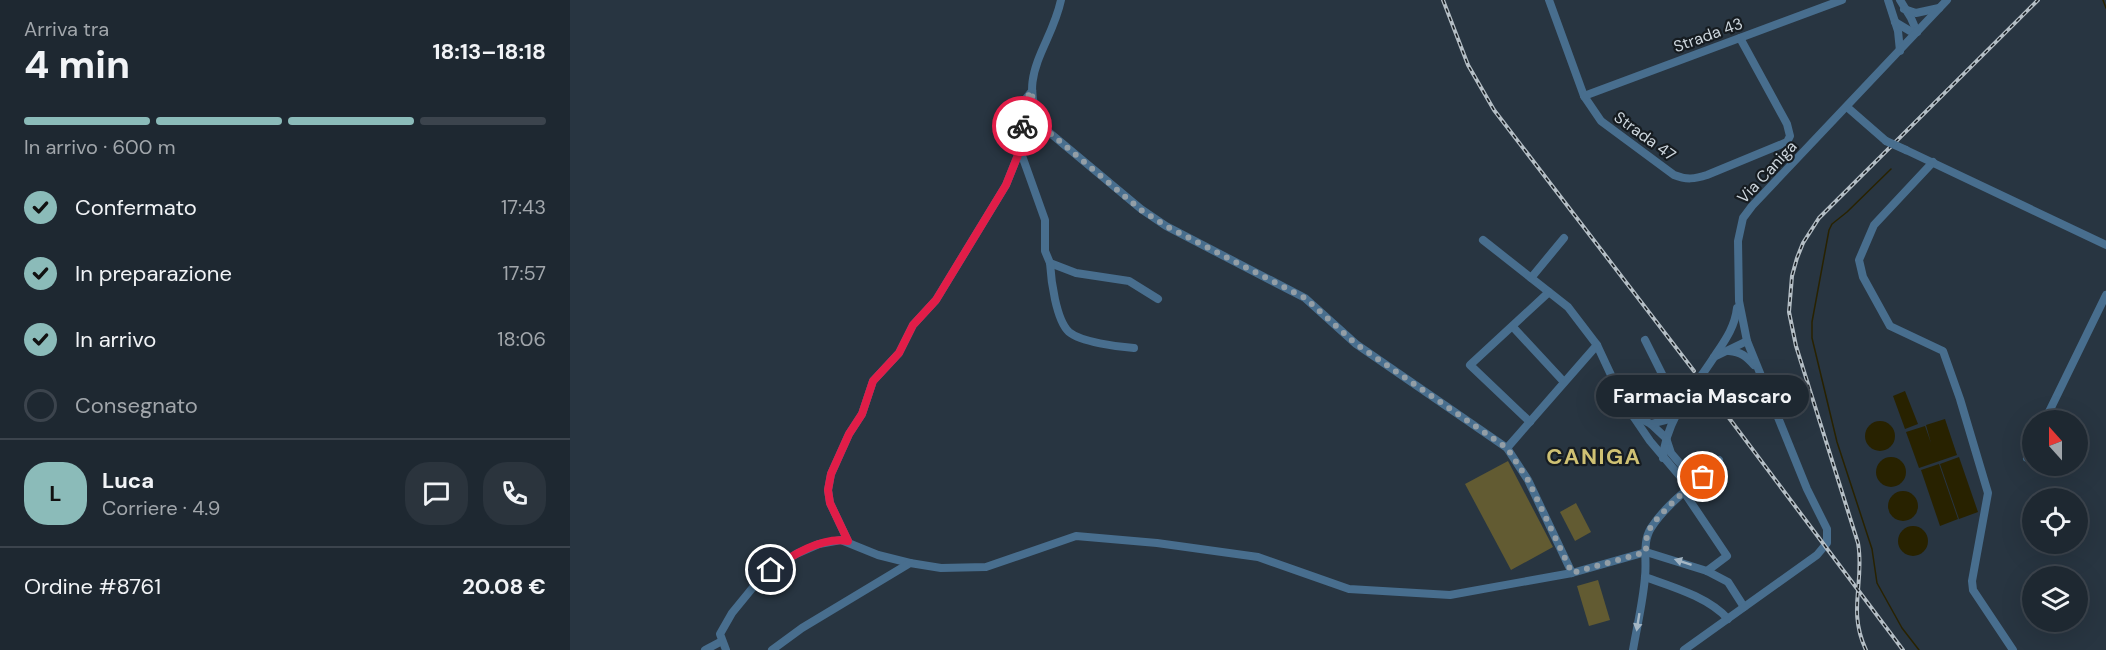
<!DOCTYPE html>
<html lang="it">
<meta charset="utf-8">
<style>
:root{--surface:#1e2831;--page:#2b343d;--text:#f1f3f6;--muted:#a1a6ab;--line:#3c444d;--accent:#8bbbb9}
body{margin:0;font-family:"DM Sans",sans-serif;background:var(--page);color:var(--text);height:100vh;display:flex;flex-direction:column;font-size:22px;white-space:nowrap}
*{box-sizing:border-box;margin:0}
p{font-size:20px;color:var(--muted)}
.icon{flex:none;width:33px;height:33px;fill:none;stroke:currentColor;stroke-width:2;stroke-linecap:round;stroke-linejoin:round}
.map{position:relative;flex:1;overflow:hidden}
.panel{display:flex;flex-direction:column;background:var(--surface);width:570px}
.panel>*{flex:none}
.needle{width:39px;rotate:339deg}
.controls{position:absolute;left:1452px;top:410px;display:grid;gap:12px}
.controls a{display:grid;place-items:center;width:66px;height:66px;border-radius:50%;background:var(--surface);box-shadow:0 6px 24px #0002,0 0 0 2px var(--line);font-size:30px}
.pin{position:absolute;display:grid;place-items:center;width:51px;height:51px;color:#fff;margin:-26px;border:3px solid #fff;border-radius:50%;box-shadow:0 2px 6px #0007}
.courier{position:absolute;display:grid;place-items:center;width:60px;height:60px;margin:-30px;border:4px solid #e11d48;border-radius:50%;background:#fff;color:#222;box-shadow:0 2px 8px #0007}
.bubble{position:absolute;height:42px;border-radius:21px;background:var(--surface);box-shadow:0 6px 24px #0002,0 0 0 2px var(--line);font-size:20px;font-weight:700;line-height:42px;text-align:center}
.overview em{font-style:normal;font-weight:700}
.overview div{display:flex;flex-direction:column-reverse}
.overview{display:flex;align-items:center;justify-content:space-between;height:102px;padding:0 24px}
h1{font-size:39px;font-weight:700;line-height:45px}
.bar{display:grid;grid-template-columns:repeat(4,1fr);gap:9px 6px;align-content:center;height:72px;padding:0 24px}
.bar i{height:8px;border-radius:4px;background:var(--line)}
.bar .selected{background:var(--accent)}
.bar p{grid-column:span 4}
.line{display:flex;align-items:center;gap:15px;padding:0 24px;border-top:2px solid var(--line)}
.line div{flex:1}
.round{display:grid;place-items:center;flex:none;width:63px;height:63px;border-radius:24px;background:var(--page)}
ol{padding:0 24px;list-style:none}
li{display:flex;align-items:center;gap:18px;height:66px}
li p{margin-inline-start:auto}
li .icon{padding:6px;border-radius:50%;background:var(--accent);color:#111;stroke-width:4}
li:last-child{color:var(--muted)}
li i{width:33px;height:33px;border:3px solid var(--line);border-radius:50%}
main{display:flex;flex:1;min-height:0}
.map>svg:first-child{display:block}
</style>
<main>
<section class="panel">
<div class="overview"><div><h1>4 min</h1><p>Arriva tra</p></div><em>18:13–18:18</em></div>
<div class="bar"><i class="selected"></i><i class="selected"></i><i class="selected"></i><i></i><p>In arrivo · 600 m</p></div>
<ol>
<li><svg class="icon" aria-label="check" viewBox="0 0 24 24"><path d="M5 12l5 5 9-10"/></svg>Confermato<p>17:43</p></li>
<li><svg class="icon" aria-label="check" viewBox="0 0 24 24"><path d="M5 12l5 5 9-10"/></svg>In preparazione<p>17:57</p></li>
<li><svg class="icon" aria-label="check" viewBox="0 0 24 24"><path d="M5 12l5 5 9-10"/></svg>In arrivo<p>18:06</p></li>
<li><i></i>Consegnato</li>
</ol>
<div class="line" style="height:108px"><b class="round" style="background:var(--accent);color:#111">L</b><div><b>Luca</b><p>Corriere · 4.9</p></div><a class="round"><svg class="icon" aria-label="chat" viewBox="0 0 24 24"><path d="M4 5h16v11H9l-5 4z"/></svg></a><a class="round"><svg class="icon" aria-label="phone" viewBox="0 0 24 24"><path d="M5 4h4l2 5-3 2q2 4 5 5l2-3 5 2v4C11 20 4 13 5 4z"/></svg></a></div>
<div class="line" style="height:78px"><div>Ordine #8761</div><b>20.08 €</b></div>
</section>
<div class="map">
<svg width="1536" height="650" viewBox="0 0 1536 650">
<rect width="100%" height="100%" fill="#283541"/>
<g fill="#625b32">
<polygon points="938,461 983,547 941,570 895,484"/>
<polygon points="1006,503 1021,532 1005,541 990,512"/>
<polygon points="1028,580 1040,620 1019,626 1007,586"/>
</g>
<g fill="#282200">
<polygon points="1335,391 1348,424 1335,429 1323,396"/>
<polygon points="1375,419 1387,455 1349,468 1336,432 1355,426 1361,443 1356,425"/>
<circle cx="1310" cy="436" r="15"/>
<circle cx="1321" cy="472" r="15"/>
<polygon points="1389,457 1408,512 1389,519 1370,464"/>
<polygon points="1369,464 1388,519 1370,526 1351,470"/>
<circle cx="1333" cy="506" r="15"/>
<circle cx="1343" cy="541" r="15"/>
</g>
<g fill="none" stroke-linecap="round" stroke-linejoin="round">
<g stroke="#282200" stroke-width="1.5">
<polyline points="1533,0 1536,8"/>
<polyline points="1321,169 1277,212 1262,224 1259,230 1242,322 1242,338 1267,442 1302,549 1307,583 1332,628 1349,650"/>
</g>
<g stroke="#486e8e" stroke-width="8">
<path d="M491 0C481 48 443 77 474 128L571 209 596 226 735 298 786 344 937 448 958 480 1002 573"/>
<path d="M979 0 1014 96 1031 121 1104 175C1116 180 1125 179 1137 175L1217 142 1220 136 1217 124 1170 38"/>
<polyline points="1318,0 1328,31 1330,51"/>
<polyline points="1330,0 1341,18 1347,32"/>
<polyline points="1334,9 1346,13 1369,8"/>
<polyline points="1325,22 1340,31 1347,32"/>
<polyline points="1014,96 1272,0"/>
<polyline points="1277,107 1316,141"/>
<polyline points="450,150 475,220 475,251 480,263 506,273 559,281 588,299"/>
<polyline points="1336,150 1536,245"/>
<polyline points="1363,162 1304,225 1289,260 1293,277 1320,326 1373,351 1390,399 1418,493 1402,581 1403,590 1443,650"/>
<polyline points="913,240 998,307 1027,345 1055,405 1065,419 1080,441 1119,487"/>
<path d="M480 263C481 280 486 320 499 332 511 342 548 347 564 348"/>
<polyline points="961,278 994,238"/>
<polyline points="943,327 994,382"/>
<path d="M1159 351C1171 352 1176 356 1184 365"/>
<polyline points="1144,357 1177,341"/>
<polyline points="1051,397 1093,376 1075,340"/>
<polyline points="1063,415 1081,424 1096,438 1101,453 1126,482"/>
<polyline points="1475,420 1536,295"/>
<polyline points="960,422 900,365 979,292"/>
<polyline points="1081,424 1104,418"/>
<polyline points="937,448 1027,345"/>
<path d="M1093 458C1096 418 1125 387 1146 354 1156 339 1165 326 1167 308"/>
<polyline points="1457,458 1462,446"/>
<polyline points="1114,492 1157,556 1137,571"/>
<polyline points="278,541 260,503 258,490 261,474 279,434 292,414 303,381 329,353 343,325 366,300 436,185 450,150 454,101 462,91"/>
<path d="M1075 577C1103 587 1138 597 1158 619"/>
<polyline points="135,650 152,641"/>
<polyline points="156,650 150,634 162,613 189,580 226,554 249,544 271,540 308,555 340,563"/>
<polyline points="202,650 232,628 340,563 371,568 416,567 506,536 587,543 688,557 779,589 880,595 1002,573 1076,552 1137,571 1158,582 1174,607"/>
<path d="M1063 650C1067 626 1073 602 1075 577 1077 561 1072 542 1081 528 1098 501 1128 483 1149 460"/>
<polyline points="1114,650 1247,555 1257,543 1257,529 1237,489 1177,341 1169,301 1168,241 1173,218 1182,206 1377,0"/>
</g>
<g stroke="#b4bec5" stroke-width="4">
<g id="rail">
<polyline points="873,0 898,65 924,110 1124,371"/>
<polyline points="1135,386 1333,650"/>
<path d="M1296 650C1277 610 1295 582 1288 543L1226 346 1219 312 1222 276 1227 258 1233 243 1249 218 1468 0"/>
</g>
</g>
<use href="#rail" stroke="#161c21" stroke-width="1.5" stroke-dasharray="4.5" stroke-linecap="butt"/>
<polyline stroke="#486e8e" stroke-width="8" points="1316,141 1336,150"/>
</g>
<defs><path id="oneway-solid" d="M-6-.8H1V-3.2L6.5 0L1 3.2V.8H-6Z" transform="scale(1.5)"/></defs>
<g fill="#a5b7c5">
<use href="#oneway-solid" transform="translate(1113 562) rotate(-162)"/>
<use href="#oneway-solid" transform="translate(1068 622) rotate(99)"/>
</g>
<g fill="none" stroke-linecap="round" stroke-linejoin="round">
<path stroke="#939ea6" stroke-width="6" stroke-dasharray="0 10.8" d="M452 126 454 101 462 91C462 106 467 116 474 128L571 210 596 226 735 298 786 344 937 448 958 480 1002 573 1076 552C1076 545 1076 539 1078 532 1086 516 1118 487 1133 477"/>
<path stroke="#e11d48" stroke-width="8" d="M201 570C221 556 252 536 278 541L260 503 258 490 261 474 279 434 292 414 303 381 329 353 343 325 366 300 436 185 450 150 452 126"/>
</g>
<g text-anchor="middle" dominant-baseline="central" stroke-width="4.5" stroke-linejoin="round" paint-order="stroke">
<g font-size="16" fill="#cdd6dd" stroke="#161c21">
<text transform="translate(1138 35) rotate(-20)">Strada 43</text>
<text transform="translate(1075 136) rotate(36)">Strada 47</text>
<text transform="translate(1197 172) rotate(-47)">Via Caniga</text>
</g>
<g font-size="22" font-weight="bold" letter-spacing="1.5" fill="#cfc173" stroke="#161c21">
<text x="1024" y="456">CANIGA</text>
</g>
</g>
</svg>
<div class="controls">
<a><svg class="needle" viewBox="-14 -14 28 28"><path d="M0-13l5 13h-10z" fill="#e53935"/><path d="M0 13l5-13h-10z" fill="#a1a6ab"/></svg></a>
<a><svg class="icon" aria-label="locate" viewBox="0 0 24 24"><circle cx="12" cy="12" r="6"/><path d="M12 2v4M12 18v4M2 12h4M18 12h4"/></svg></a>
<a><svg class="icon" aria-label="layers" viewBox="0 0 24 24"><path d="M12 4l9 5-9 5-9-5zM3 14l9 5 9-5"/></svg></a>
</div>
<div class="pin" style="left:1133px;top:477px;background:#ea580c"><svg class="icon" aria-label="bag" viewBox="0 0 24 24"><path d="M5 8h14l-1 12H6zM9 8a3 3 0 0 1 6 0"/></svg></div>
<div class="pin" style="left:201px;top:570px;background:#1f2937"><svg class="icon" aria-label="home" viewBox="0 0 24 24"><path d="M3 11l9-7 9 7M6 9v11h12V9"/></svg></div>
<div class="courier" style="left:452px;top:126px"><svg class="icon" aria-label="bike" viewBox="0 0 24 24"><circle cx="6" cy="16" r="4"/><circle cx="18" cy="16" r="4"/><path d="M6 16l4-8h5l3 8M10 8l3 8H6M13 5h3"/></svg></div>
<div class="bubble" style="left:1026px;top:375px;width:213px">Farmacia Mascaro</div>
</div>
</main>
